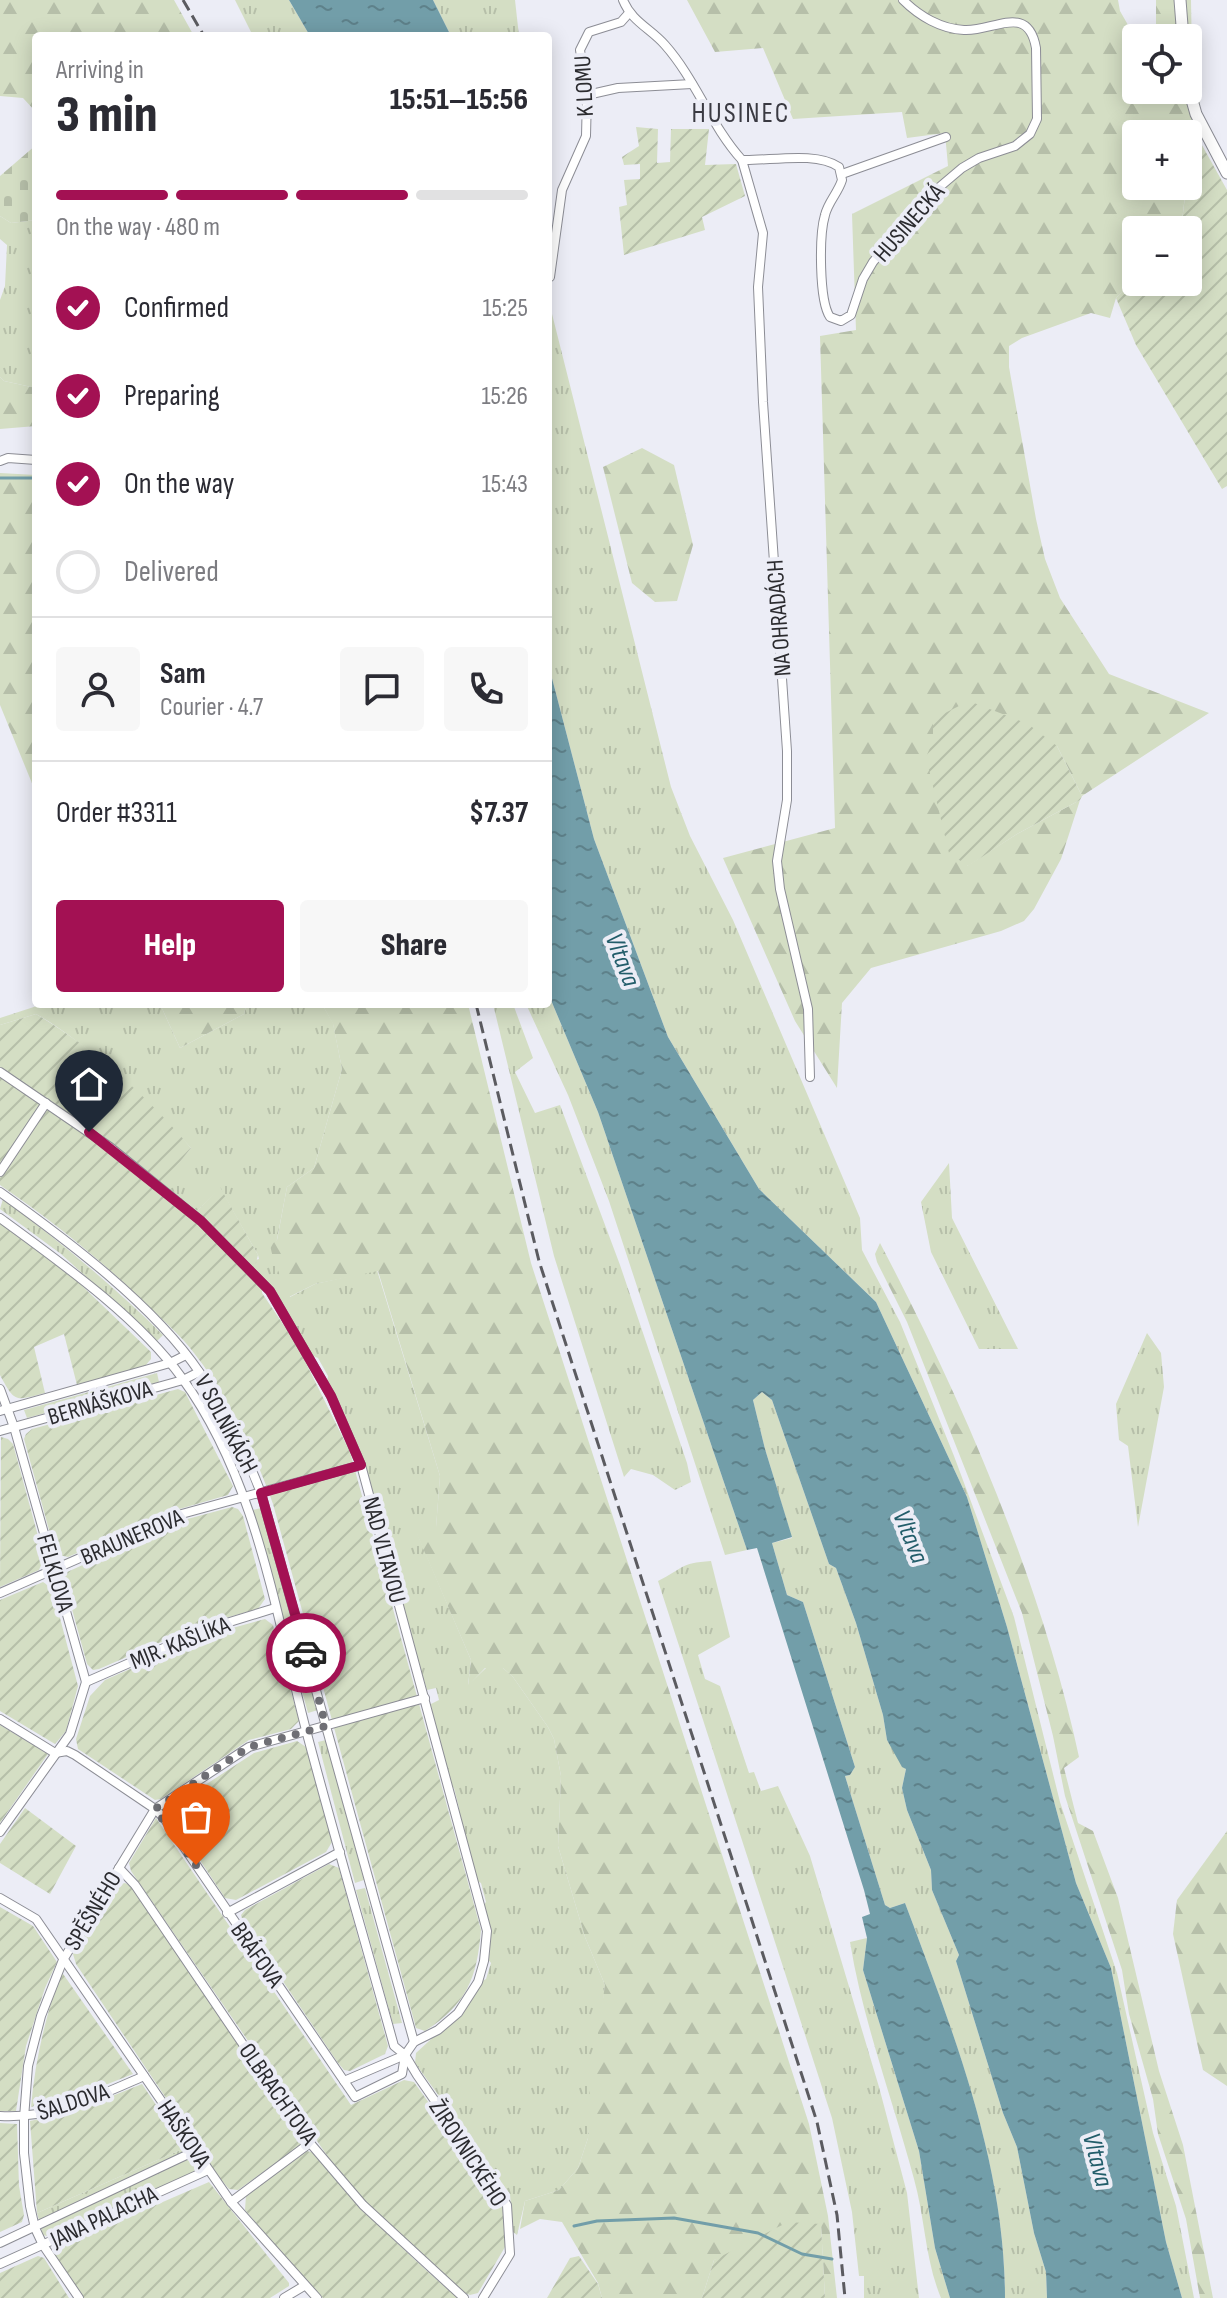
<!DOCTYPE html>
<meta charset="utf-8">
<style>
:root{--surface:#fff;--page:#f7f7f7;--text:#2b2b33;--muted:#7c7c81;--line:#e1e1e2;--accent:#a31153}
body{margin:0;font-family:"Sofia Sans Condensed",sans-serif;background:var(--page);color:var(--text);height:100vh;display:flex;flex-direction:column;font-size:30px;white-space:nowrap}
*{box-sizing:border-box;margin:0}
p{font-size:26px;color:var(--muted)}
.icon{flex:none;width:44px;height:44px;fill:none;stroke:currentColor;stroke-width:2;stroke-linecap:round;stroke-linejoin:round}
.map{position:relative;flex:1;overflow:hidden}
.drawer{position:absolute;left:32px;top:32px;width:520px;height:976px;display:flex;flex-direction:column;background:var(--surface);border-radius:8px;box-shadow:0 4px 20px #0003}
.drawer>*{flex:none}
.tools{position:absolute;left:1122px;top:24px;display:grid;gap:16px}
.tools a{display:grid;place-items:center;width:80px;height:80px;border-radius:8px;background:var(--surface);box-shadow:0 4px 20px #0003;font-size:40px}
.pin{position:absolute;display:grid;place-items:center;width:68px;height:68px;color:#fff;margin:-82px -34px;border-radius:50% 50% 50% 0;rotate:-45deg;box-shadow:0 0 8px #0007}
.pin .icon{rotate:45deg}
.courier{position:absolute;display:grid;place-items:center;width:80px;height:80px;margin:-40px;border:6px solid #a31153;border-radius:50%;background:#fff;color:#222;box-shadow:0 2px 10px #0007}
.headline em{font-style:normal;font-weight:800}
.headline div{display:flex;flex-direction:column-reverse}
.headline{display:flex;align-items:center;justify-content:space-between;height:136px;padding:0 24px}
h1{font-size:52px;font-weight:800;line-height:60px}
.bar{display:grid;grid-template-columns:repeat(4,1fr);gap:12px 8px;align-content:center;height:96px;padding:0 24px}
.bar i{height:10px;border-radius:6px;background:var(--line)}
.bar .on{background:var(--accent)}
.bar p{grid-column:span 4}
.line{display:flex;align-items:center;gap:20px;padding:0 24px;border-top:2px solid var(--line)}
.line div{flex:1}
.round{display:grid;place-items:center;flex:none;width:84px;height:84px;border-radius:8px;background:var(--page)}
ol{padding:0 24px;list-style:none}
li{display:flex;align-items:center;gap:24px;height:88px}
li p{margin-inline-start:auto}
li .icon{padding:8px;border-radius:50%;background:var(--accent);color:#fff;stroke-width:4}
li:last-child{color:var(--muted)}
li i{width:44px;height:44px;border:4px solid var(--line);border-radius:50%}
.action{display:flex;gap:16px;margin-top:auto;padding:16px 24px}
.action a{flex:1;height:92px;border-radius:8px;background:var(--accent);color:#fff;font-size:32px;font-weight:800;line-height:92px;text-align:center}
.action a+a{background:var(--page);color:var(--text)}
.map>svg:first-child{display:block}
</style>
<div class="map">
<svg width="1227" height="2298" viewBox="0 0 1227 2298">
<defs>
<pattern id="grass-tufts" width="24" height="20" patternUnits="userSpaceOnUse" patternTransform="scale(2)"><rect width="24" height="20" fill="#d4dec4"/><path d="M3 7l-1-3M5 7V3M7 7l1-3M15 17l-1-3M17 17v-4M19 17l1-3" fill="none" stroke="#b6bfa9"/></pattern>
<pattern id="forest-firs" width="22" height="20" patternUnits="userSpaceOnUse" patternTransform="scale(2)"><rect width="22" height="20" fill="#d4dec4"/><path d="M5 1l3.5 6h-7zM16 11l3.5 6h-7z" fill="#b6bfa9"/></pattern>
<pattern id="cemetery-stones" width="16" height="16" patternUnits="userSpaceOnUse" patternTransform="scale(2)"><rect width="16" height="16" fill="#d4dec4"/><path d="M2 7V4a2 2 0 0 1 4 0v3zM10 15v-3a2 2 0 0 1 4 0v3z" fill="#b6bfa9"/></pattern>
<pattern id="garden-furrows" width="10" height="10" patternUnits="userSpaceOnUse" patternTransform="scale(2)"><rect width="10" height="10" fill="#d4dec4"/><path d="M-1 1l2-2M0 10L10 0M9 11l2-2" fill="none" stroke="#b6bfa9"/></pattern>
<pattern id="water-ripples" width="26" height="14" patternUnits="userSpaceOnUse" patternTransform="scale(2)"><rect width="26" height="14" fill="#729ea9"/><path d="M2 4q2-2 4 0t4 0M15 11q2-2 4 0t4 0" fill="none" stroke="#5e818a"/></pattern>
</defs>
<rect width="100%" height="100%" fill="#ecedf6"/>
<g fill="url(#grass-tufts)">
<polygon points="235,0 289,0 310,36 253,36"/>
<polygon points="433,0 515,0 519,36 451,36"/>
<polygon points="0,216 11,223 36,220 36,388 4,381 0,377 0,300 5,286 7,245 0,239"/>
<polygon points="548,298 671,787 690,836 733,920 860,1218 862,1250 900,1322 954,1456 1014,1617 1060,1802 1117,1973 1153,2133 1176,2206 1194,2298 1182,2298 1166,2242 1111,1968 1076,1883 1007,1627 967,1497 876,1302 759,1189 668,1037 594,839 548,663"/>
<polygon points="548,993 598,1112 747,1550 725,1555 609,1201 568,1095 526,1004 548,1004"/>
<path d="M43 1004H160L180 1048 244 1014 247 1004H322L333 1023 342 1069 314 1168 287 1187 274 1255 290 1297 315 1284 377 1270 440 1476 436 1528 417 1533 471 1660 468 1685 486 1668H503L513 1677 548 1727 554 1739 561 1776 558 1846 585 1937 605 1985 588 2138 578 2168 559 2190 525 2201 517 2235 513 2232 510 2194 415 2063 416 2053 466 2007 480 1982 486 1979 491 1963 487 1958 483 1906 486 1902 481 1883 477 1881 458 1812 459 1808 454 1788 450 1786 432 1717 431 1704 439 1700 436 1688 427 1690 424 1680 421 1678 407 1619 403 1616 385 1548 386 1543 381 1521 376 1517 359 1447 356 1446 327 1382 328 1376 318 1358 313 1356 277 1300 276 1294 249 1262 259 1259 258 1255 220 1188 197 1211 162 1183 191 1148C147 1099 103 1057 48 1021L36 1014 0 1025V1018Z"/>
<polygon points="493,1004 513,1004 533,1058 515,1072 535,1113 560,1105 620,1265 687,1463 691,1482 675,1490 653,1475 631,1469 624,1477 554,1256"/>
<polygon points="949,1163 952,1218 1018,1349 979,1349 931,1252 921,1202"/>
<path d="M3 1199C60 1242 113 1285 163 1335L157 1341 61 1254 0 1209Z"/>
<polygon points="1147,1333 1161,1353 1164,1387 1138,1527 1128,1446 1119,1440 1116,1404"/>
<polygon points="157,1373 159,1382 27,1418 24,1410"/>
<polygon points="207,1389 228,1425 249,1472 241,1475 219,1428 199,1394"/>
<path d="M762 1392 772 1400 829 1564 836 1568 856 1623 883 1715 887 1740 906 1769 902 1788 907 1810 931 1870 932 1890 959 1955 956 1961 1003 2113 1017 2147 1034 2233 1046 2272 1047 2298H1005C1005 2162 952 2029 905 1903L890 1908 885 1905 845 1776 850 1775 855 1767 803 1602 787 1595 772 1543 792 1538 765 1449 753 1400Z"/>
<polygon points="261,1508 318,1710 308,1713 253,1510"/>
<path d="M711 1561 730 1637 698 1655 705 1679 720 1686 749 1773 754 1772 761 1791 778 1786 810 1856 879 2087 907 2193 919 2298H864V2276H859L852 2212 832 2118 658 1581C683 1569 679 1563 711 1561Z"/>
<polygon points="326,1740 364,1880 355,1883 318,1742"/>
<polygon points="365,1888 402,2023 393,2024 356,1890"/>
<path d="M867 1938 863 1970 919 2151 935 2248 950 2298H941C925 2260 925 2218 914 2179 893 2100 863 2022 850 1942Z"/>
<polygon points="185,2148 192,2162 199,2164 198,2169 194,2173 50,2237 43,2235 37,2213"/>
</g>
<g fill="url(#forest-firs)">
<polygon points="0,0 174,0 194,36 36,36 36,112 23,98 0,96"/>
<polygon points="687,0 1118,0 1120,11 1136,39 1136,90 1188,90 1188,38 1149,38 1156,25 1156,0 1191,0 1192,58 1200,105 1193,129 1188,170 1188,134 1136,134 1136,186 1186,186 1181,230 1136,230 1136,279 1116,298 1110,318 1091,313 1022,338 1009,346 1009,367 1036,519 1045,559 1060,598 1109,674 1209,713 1082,796 1057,746 967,866 1017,834 1080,800 1061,859 1034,909 1024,921 1001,931 871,968 842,1003 837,1088 795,1021 723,858 835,828 820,336 856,330 852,214 948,166 945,133 907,138 902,112 793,119 763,48 715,52"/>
<polygon points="0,377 4,381 36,388 36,426 0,429"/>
<polygon points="642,448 674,465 693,545 677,601 655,602 632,583 603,467"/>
<polygon points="0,473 36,475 36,793 0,705"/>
<polygon points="160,1004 247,1004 244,1014 180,1048"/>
<polygon points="322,1004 468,1004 531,1263 809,2124 828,2216 837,2298 825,2298 821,2225 714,2260 702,2298 602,2298 598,2283 562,2222 540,2219 520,2229 525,2201 559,2190 578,2168 588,2138 590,2088 605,1985 585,1937 558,1846 561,1776 554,1739 548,1727 513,1677 503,1668 485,1668 468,1686 471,1660 416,1532 436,1527 440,1476 378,1271 315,1284 289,1297 273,1258 270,1245 277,1240 287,1187 314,1168 342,1069 333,1024"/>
<path d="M880 1243C963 1401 1041 1581 1079 1757L1064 1768 1078 1823 1093 1831 1118 1898 1159 2071 1183 2145 1213 2298H1200L1186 2219 1158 2134 1153 2099 1129 2014 1122 1970 1065 1796 1053 1736 1022 1613 907 1322 877 1262 875 1254Z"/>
<polygon points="1227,1831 1227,2086 1203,2070 1173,1934 1177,1900"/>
</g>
<polygon fill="url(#cemetery-stones)" points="36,145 36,220 11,223 0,216 0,176"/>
<g fill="url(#garden-furrows)">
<polygon points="636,127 658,129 657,163 670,162 671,129 709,129 705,165 736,164 745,196 702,217 705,230 624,255 619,207 627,205 624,180 640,179 640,164 624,165 622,157 639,146"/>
<polygon points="1193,129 1227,190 1227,486 1222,489 1136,345 1116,298 1136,279 1136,282 1188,282 1188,230 1181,230"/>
<polygon points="969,701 1028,724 1057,746 1082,796 1080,800 1017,834 968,866 949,853 926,757 933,741 933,719"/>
<path d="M36 1014C96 1050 146 1095 191 1148L163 1183 197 1211 220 1187 258 1255 256 1263 251 1264 261 1275 262 1293 297 1345 350 1452 481 1930C477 1978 467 2004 425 2031L416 2028 273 1504C254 1451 229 1397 194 1353 182 1337 166 1323 151 1309 105 1263 54 1222 0 1185V1025Z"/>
<path d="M0 1223 77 1281 151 1352V1359L145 1366 77 1385 64 1334 34 1347 45 1393C15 1401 15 1403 0 1375Z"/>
<polygon points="178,1389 185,1392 233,1486 228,1495 176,1510 68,1557 59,1555 54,1548 24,1439 26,1434 32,1429"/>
<polygon points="1,1437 8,1439 13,1444 44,1558 39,1570 0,1587"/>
<polygon points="232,1507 238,1509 243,1516 265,1599 258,1609 203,1624 99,1669 93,1670 87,1664 64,1580 65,1573 180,1521"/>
<polygon points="43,1582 52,1588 78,1686 66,1731 55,1744 0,1711 0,1600"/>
<polygon points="265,1619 273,1625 299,1721 291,1729 249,1740 161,1799 155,1800 78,1749 76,1739 90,1696 105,1680 207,1635"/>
<polygon points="0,1725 48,1754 0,1823"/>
<polygon points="297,1741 306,1747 332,1842 326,1852 236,1900 225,1898 172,1818 170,1811 173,1806 254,1753"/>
<polygon points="25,1808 76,1846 50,1894 0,1863 0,1844"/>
<polygon points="156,1818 351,2105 404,2080 414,2082 505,2209 505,2247 478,2293 470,2295 464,2293 372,2209 337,2170 131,1871 129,1863"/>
<polygon points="329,1864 339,1868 388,2046 385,2054 350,2071 344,2070 338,2063 243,1922 241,1915 245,1910"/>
<path d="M125 1883 133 1887 300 2133V2146L238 2190 229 2189 219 2177 76 1964 73 1954C83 1935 105 1886 125 1883Z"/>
<polygon points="0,1907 33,1926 57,1962 45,1988 26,2046 16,2111 0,2111"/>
<path d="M61 1971 133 2074 75 2097 31 2107C35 2059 46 2016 61 1971Z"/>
<polygon points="142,2084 185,2148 37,2213 30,2121 75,2111"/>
<polygon points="0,2123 17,2124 19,2186 24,2215 22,2222 0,2232"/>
<path d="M307 2151 315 2153C358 2207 405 2253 458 2298H323L315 2291 245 2210 246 2195Z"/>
<polygon points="209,2182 289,2283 289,2286 270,2298 83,2298 53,2253 54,2249"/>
<polygon points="788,2222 821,2224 825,2298 702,2298 714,2260"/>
<polygon points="38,2256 44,2258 69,2298 0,2298 0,2273"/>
<polygon points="579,2256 598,2284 602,2298 547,2298 570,2258"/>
</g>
<g fill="url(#water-ripples)">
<polygon points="289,0 433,0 451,36 310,36"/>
<path d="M548 663 594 839 668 1037 759 1189 876 1302 967 1497 1007 1627 1076 1883 1111 1968 1166 2242 1182 2298H1047L1046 2272 1034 2233 1017 2147 1003 2113 956 1961 959 1955 932 1890 931 1870 907 1810 902 1788 906 1769 902 1767 887 1740 883 1715 856 1623 836 1568 829 1564 772 1400 762 1392 753 1400 765 1449 792 1537 772 1543 787 1595 803 1602 855 1767 850 1775 845 1776 885 1905 890 1908 905 1903C952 2029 1005 2161 1005 2298H950L935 2248 919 2151 863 1970 867 1938 862 1917 870 1914 864 1890 757 1548 747 1550 598 1112 548 993Z"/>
</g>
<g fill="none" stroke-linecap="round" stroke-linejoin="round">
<g stroke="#729ea9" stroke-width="3">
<polyline points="0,478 36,478"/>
<polyline points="574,2226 597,2221 674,2218 758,2233 802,2254 832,2259"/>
</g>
<g stroke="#8c8d95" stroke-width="10">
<g id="street">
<path d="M623 0C632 22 650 28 665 45 696 80 711 126 742 160 770 161 816 151 839 167L842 180C838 193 828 202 825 215 819 235 819 301 830 317L841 321 851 315 863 279 873 262 923 201 962 168 979 158 1015 146 1030 134 1037 119 1036 48C1028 2 993 32 964 30 941 29 919 16 903 0"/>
<polyline points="587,95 618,88 692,84"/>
<polyline points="742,160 763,233 758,287 763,402 787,751 787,800 777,861 780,889 808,1009 810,1077"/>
<polyline points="842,174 946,137"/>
<polyline points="550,277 562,190 586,136 587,95 580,50 589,32 621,22 629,13"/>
<polyline points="0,461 8,458 36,460"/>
<polyline points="0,1072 110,1147 201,1221 270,1291 331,1396 361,1465 487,1931 484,1961 478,1982 458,2013 438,2030 414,2042 405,2055 344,2081"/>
<polyline points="0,1172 46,1103"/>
<path d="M0 1192C67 1240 154 1305 200 1373 225 1411 245 1451 261 1493L414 2042"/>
<path d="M0 1218C60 1262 138 1317 182 1378 256 1479 275 1611 306 1730 334 1836 365 1941 394 2046L405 2055 417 2075 507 2205 510 2254 483 2298"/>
<polyline points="0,1389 14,1427 86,1682 70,1734 0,1832"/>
<polyline points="0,1411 170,1363 186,1355"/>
<polyline points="0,1431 183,1380 199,1372"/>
<polyline points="0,1593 178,1515 361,1465"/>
<polyline points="86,1682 207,1629 275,1608"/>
<polyline points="0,1719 55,1753"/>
<polyline points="55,1753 67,1751 75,1755 155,1809 164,1818 355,2097 402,2074 405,2055"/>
<polyline points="119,1868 135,1885 310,2143 363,2205 464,2298"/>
<polyline points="0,1898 36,1919 231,2202 317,2298"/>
<polyline points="227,1913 340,1852"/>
<path d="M0 2116C52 2119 98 2096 144 2076"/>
<polyline points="231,2202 310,2143"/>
<polyline points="0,2243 195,2151"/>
<polyline points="0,2264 208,2170"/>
<polyline points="79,2298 43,2245 35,2228 30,2206 24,2153 24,2118 28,2066 41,2016 63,1960 155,1809 249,1747 425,1698"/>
<polyline points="284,2298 304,2286"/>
</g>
</g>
<g stroke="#8c8d95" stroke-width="13">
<g id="secondary">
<polyline points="1180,0 1183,38"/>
<polyline points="1188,86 1196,114 1227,173"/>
</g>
</g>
<use href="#street" stroke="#fff" stroke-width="8"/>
<use href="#secondary" stroke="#fff" stroke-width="11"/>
<g stroke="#5b5b60" stroke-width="3" stroke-dasharray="12 6" stroke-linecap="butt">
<polyline points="183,0 204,36"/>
<polyline points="476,1004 539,1261 817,2122 837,2215 845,2298"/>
</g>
</g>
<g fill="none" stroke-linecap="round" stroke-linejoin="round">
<polyline stroke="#6f6f75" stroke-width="8" stroke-dasharray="0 14.4" points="196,1865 155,1809 249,1747 326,1726 306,1653"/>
<polyline stroke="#a31153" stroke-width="10" points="89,1132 201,1221 270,1291 331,1396 361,1465 261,1493 306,1653"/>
</g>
<g text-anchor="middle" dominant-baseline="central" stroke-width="8" stroke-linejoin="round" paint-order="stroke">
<g font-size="24" fill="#2b2b2f" stroke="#ecedf6">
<text transform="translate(584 86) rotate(-93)">K LOMU</text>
<text transform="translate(909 223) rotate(-49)">HUSINECKÁ</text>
<text transform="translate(779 618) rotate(-94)">NA OHRADÁCH</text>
<text transform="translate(100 1403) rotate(-16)">BERNÁŠKOVA</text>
<text transform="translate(226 1424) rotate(62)">V SOLNÍKÁCH</text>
<text transform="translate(132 1537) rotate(-23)">BRAUNEROVA</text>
<text transform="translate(384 1550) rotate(75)">NAD VLTAVOU</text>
<text transform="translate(55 1573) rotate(74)">FELKLOVA</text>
<text transform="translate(180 1643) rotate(-22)">MJR. KAŠLÍKA</text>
<text transform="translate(93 1911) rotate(-59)">SPĚŠNÉHO</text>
<text transform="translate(257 1955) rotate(55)">BRÁFOVA</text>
<text transform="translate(278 2094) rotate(55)">OLBRACHTOVA</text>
<text transform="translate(73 2102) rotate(-18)">ŠALDOVA</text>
<text transform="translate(184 2134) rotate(56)">HAŠKOVA</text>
<text transform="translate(468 2153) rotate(57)">ŽIROVNICKÉHO</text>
<text transform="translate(104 2217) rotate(-25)">JANA PALACHA</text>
</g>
<g font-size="26" font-style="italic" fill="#225d6a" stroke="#ecedf6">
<text transform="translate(622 960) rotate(69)">Vltava</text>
<text transform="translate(910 1537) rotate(68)">Vltava</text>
<text transform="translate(1097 2160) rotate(75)">Vltava</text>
</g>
<g font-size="28" letter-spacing="2" fill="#3a3a42" stroke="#ecedf6">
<text x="741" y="113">HUSINEC</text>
</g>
</g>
</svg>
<div class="tools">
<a><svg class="icon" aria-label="locate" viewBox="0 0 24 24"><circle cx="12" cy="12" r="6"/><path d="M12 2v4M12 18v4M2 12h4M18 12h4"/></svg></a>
<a>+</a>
<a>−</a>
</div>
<div class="pin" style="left:196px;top:1865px;background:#ea580c"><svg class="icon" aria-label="bag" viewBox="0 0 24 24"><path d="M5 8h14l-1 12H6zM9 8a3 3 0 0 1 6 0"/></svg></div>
<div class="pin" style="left:89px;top:1132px;background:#1f2937"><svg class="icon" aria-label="home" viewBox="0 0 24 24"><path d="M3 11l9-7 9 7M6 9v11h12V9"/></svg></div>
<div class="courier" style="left:306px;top:1653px"><svg class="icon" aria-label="car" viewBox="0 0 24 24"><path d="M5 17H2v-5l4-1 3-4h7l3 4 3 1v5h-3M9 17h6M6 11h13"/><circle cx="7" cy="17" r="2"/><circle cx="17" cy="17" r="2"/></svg></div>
<section class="drawer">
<div class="headline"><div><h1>3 min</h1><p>Arriving in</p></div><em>15:51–15:56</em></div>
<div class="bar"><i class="on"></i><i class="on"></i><i class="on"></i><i></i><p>On the way · 480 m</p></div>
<ol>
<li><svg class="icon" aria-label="check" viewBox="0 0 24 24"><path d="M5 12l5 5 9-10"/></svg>Confirmed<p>15:25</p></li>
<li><svg class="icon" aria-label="check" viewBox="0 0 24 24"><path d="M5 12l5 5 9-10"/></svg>Preparing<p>15:26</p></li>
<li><svg class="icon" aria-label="check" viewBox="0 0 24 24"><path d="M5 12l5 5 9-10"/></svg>On the way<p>15:43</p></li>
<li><i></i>Delivered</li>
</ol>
<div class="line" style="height:144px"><a class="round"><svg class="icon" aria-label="person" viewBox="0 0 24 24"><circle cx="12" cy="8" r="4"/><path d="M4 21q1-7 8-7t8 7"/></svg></a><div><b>Sam</b><p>Courier · 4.7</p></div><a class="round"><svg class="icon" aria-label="chat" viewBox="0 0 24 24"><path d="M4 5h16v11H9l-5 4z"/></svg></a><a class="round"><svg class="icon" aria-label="phone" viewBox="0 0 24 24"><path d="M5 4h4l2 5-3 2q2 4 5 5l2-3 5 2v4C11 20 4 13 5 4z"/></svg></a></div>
<div class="line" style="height:104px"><div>Order #3311</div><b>$7.37</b></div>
<div class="action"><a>Help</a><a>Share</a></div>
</section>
</div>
